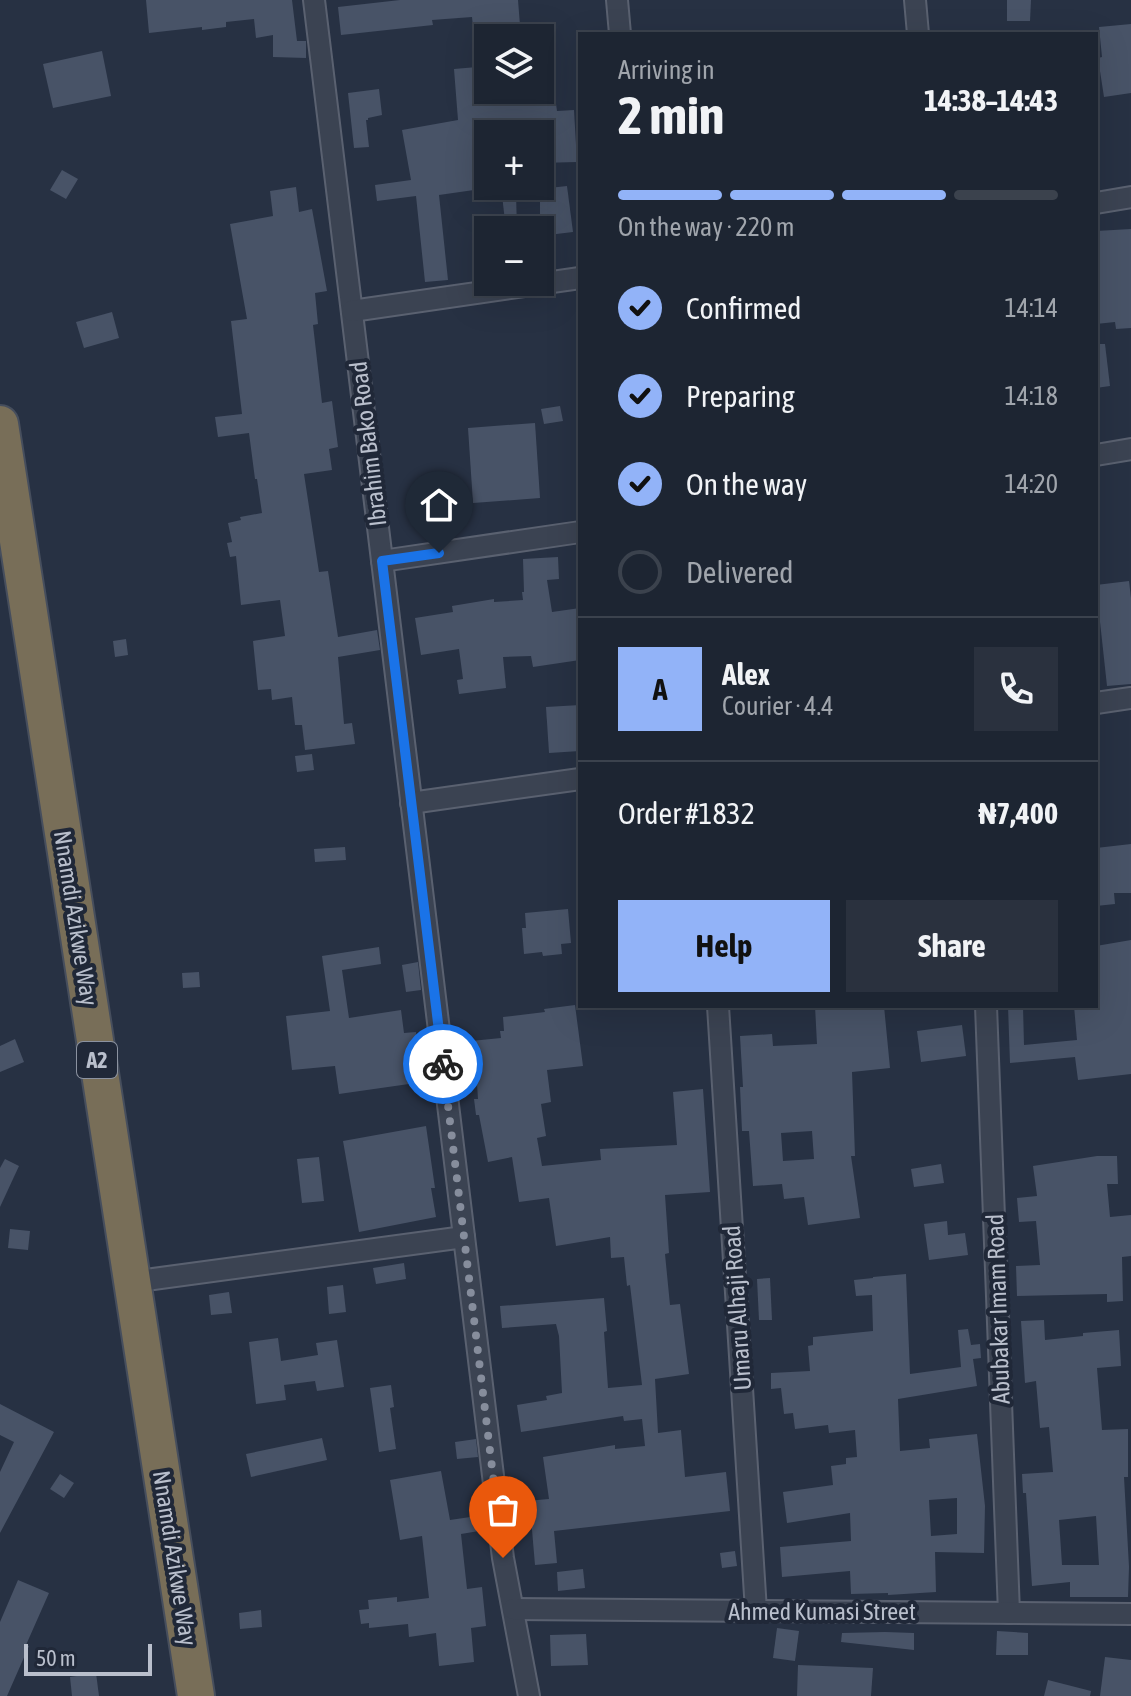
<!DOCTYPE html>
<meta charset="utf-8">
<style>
:root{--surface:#1d2532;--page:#2a313e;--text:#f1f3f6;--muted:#a0a5ac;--line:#3b424d;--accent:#92b3f8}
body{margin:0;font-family:"Asap Condensed",sans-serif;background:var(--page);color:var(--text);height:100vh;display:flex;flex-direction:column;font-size:30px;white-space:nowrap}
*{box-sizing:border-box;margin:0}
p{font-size:26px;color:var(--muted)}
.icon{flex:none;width:44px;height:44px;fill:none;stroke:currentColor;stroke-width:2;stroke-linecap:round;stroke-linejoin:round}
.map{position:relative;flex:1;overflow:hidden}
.panel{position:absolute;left:578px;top:32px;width:520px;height:976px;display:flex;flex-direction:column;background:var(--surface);border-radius:0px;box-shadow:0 8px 32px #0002,0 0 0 2px var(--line)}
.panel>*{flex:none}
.buttons{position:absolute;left:474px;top:24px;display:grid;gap:16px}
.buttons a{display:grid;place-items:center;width:80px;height:80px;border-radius:0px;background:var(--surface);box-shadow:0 8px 32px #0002,0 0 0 2px var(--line);font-size:40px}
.scale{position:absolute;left:24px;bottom:20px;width:128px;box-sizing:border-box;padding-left:8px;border:4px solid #b9bfcc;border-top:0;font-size:22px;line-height:28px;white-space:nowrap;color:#b9bfcc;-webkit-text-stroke:6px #202838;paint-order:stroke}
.pin{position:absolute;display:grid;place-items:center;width:68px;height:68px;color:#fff;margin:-82px -34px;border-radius:50% 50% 50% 0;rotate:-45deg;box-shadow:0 0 8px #0007}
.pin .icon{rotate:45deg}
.courier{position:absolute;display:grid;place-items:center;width:80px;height:80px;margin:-40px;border:6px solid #1a73e8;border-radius:50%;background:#fff;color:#222;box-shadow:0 2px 10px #0007}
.head em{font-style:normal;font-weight:700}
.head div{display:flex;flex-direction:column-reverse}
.head{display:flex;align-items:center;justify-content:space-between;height:136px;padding:0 40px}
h1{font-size:52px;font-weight:700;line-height:60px}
.bar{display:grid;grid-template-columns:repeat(4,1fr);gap:12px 8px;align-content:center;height:96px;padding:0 40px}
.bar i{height:10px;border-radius:6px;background:var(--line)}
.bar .current{background:var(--accent)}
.bar p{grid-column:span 4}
.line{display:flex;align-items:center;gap:20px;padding:0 40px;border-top:2px solid var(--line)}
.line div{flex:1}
.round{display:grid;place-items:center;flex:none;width:84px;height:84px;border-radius:0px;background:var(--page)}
ol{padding:0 40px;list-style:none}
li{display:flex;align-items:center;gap:24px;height:88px}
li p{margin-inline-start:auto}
li .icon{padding:8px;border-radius:50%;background:var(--accent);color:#111;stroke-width:4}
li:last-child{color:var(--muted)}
li i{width:44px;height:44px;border:4px solid var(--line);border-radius:50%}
.button{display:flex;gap:16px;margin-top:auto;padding:16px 40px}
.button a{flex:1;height:92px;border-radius:0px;background:var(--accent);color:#111;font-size:32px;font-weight:700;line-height:92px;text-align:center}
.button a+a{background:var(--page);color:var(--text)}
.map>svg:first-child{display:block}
</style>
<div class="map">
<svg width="1131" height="1696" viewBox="0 0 1131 1696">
<rect width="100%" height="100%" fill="#273143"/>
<g fill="#485367" fill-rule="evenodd">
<polygon points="146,0 292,0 297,41 306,41 306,58 273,57 273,35 256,38 254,19 226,22 226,27 202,30 202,27 149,33"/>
<polygon points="400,0 518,0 521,38 488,38 488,90 540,90 540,47 548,46 557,111 574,110 577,162 540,163 540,128 514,129 514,134 488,134 488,188 439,195 448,280 425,282 416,196 377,201 375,185 411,180 402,130 458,120 454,69 477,67 472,17 432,20 433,25 341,35 338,7"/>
<polygon points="1007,0 1031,0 1030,21 1007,21"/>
<polygon points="1131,24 1131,93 1104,97 1098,58 1102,57 1099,27"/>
<polygon points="102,51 111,96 53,108 43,64"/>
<polygon points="379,89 382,115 368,118 368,120 366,120 369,147 354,148 348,93"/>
<polygon points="62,170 78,179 66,199 50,190"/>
<polygon points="567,186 573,232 540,236 540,189"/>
<polygon points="296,187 299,212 312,209 327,291 315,293 318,324 313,325 322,403 332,401 338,447 329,449 332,470 304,474 319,572 328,571 338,637 377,630 380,650 338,657 344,724 352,723 355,744 305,750 302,725 295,725 292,697 272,700 271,689 258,690 253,641 285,636 280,600 241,605 236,556 230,557 227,543 232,542 228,523 241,520 240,517 262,513 257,479 255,479 249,433 218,437 215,417 242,414 231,321 247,319 230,224 273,216 270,191"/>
<polygon points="516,193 517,230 506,230 502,195"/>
<polygon points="1131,229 1131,328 1116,329 1115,322 1096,324 1096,231"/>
<polygon points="112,312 119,338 84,348 76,322"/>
<polygon points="1096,344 1105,344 1110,386 1096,388"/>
<polygon points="560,406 563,421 544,424 541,409"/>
<polygon points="535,423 540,498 473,503 468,428"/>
<polygon points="558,557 559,579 547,580 552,612 580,608 580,660 533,667 531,656 503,657 506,688 459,694 457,680 463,679 459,649 421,655 415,618 453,612 452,606 494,599 494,602 523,600 522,592 524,592 523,559"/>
<polygon points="1129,581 1131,598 1131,684 1107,686 1096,585"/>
<polygon points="126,639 128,655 115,657 113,641"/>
<polygon points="580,705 580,751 549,753 546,707"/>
<polygon points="312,754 314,770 297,772 295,756"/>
<polygon points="1131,844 1131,893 1114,893 1115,904 1096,906 1096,848"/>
<polygon points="345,847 346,860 315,862 314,849"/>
<polygon points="568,909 571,943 561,944 562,954 543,956 542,952 524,954 522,928 526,928 525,913"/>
<polygon points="1131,940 1131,1074 1078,1080 1075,1057 1010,1063 1008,1006 1023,1006 1024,1045 1077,1040 1074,1006 1096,1006 1096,946"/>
<polygon points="379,947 381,964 342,970 349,1018 401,1010 404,1033 416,1032 423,1082 339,1094 335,1066 292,1070 286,1016 330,1011 322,956"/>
<polygon points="418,962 421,990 406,992 402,965"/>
<polygon points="199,972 200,987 183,988 182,973"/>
<polygon points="575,1005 583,1066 547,1070 551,1102 541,1104 546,1136 537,1138 542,1166 601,1160 600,1149 677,1145 673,1092 703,1089 710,1192 665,1195 669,1253 665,1254 670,1305 680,1304 689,1374 655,1379 658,1433 681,1430 685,1477 726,1472 730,1511 554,1531 557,1563 535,1565 531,1518 527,1518 526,1501 549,1499 543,1457 615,1445 615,1449 645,1446 642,1419 624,1421 623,1416 521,1432 517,1405 547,1400 546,1396 562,1393 559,1336 556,1324 502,1328 500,1306 604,1298 607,1331 604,1332 608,1388 642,1385 630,1285 627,1286 624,1257 611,1258 610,1237 556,1246 549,1198 519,1202 512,1157 488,1162 479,1115 476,1115 474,1099 478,1099 475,1054 472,1054 471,1041 501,1038 500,1031 504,1031 503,1017 545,1012 544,1009"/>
<path d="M815 1006H884L890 1068 852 1072 855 1156H851L860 1218 808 1225 804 1197 784 1199 782 1184 753 1186 749 1131H742L740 1087H743L740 1036 772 1034 773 1046 817 1044ZM812 1131 814 1159 783 1161 781 1133Z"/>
<polygon points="962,1025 966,1056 921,1062 917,1031"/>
<polygon points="15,1039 24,1062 0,1072 0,1046"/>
<polygon points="426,1126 435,1188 431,1188 436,1217 359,1232 343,1141"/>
<polygon points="1097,1156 1117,1156 1118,1184 1107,1184 1110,1217 1131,1215 1131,1256 1122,1257 1123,1301 1107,1302 1107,1294 1017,1296 1016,1266 1040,1265 1036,1221 1019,1222 1017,1198 1037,1196 1033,1166"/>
<polygon points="319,1157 324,1201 302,1203 297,1159"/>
<polygon points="5,1159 19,1166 0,1207 0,1168"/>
<polygon points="941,1164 944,1183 914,1187 911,1169"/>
<polygon points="947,1221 948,1235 965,1233 968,1255 929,1260 924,1224"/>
<polygon points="10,1229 30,1231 28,1250 8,1248"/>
<polygon points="404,1263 406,1279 376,1284 373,1268"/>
<path d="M906 1274 910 1374 961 1367 958 1330 968 1329 971 1345 980 1344 981 1358 973 1359 977 1386 898 1399 900 1451 930 1448 929 1439 977 1434 985 1506 984 1553 935 1552 936 1592 888 1595V1593L851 1594 850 1571 782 1577 780 1547 851 1541 850 1513 787 1523 783 1492 833 1485 831 1466 846 1464V1458L857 1457 855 1430 829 1433 828 1425 795 1429 793 1413 784 1414 781 1388 771 1389V1373L810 1371 808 1346 813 1345V1337L873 1331 872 1295 856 1296 854 1280 873 1278V1277ZM957 1498V1534L931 1536 929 1500Z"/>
<polygon points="770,1278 772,1320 759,1320 757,1279"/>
<polygon points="343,1285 346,1312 329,1314 327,1287"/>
<polygon points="229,1292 232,1313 211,1315 209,1295"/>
<path d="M1044 1320 1045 1340 1083 1336V1333L1119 1330 1121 1366 1097 1368 1102 1430 1128 1429V1477H1124L1129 1567 1128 1597H1070V1582L1032 1586 1026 1493H1023L1022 1474 1053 1472 1049 1427 1040 1428 1036 1381 1025 1383 1021 1321ZM1096 1516 1099 1565H1062L1059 1520Z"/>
<polygon points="278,1338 281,1361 318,1355 316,1343 337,1340 344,1387 317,1391 315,1381 284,1385 286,1400 256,1404 249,1342"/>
<polygon points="391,1385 394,1407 390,1408 396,1449 379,1452 370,1388"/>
<polygon points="0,1404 54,1432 0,1533 0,1472 14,1442 0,1435"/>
<polygon points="322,1438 327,1460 251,1477 246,1454"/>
<polygon points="476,1439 478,1457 457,1459 455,1442"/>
<polygon points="441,1471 450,1520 477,1516 479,1531 461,1534 467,1589 482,1587 486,1626 471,1628 474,1662 439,1666 436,1633 409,1637 408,1624 369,1628 369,1623 361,1624 359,1610 369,1609 368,1600 397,1597 397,1602 429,1598 422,1536 400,1540 390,1480"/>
<polygon points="60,1474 74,1483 64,1498 50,1489"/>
<polygon points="735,1551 737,1566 722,1568 720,1553"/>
<polygon points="583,1569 585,1588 558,1591 557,1572"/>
<polygon points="18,1580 49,1593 26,1645 29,1646 7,1696 0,1696 0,1622"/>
<polygon points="261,1610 262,1627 240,1629 239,1613"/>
<polygon points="777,1628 799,1631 795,1661 773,1658"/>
<polygon points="997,1631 1028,1633 1028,1655 996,1655"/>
<polygon points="885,1632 914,1633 914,1650 841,1642 842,1633"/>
<polygon points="586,1634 588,1665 551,1666 550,1635"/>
<polygon points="1105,1657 1131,1660 1131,1696 1100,1696"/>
<polygon points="798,1665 873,1668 871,1696 797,1696"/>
<polygon points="96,1673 99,1696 72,1696 70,1677"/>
<polygon points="1048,1680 1091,1691 1090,1696 1044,1696"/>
</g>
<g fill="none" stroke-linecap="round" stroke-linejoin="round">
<g stroke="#5a6170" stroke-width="24">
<g id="street">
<polyline points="314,0 503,1558 529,1696"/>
<polyline points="617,0 620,34"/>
<polyline points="915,0 918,34"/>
<polyline points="1096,203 1131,197"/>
<polyline points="352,311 580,278"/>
<polyline points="1096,455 1131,449"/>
<polyline points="382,561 580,532"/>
<polyline points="1096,703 1131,698"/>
<polyline points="411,803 580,779"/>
<polyline points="718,1006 756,1611"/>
<polyline points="986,1006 1009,1613"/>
<polyline points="131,1282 464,1237"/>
<polyline points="513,1609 1131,1614"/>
</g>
</g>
<g stroke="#464e5d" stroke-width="40">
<polyline id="highway" points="0,424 196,1696"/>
</g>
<use href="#street" stroke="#3b4352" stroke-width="20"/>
<use href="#highway" stroke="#786e58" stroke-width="36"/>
</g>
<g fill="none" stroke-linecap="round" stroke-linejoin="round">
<polyline stroke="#868d9c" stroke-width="8" stroke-dasharray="0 14.4" points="443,1064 503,1558"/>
<polyline stroke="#1a73e8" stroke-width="10" points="439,553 382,561 443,1064"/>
</g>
<g text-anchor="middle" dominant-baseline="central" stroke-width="8" stroke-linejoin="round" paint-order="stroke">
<rect fill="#202838" stroke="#8b92a0" stroke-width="2" x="77" y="1042" width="40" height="36" rx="6"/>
<g font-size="22" font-weight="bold" fill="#b9bfcc">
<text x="97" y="1060">A2</text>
</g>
<g font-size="24" fill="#b9bfcc" stroke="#202838">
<text transform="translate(368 444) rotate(-97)">Ibrahim Bako Road</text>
<text transform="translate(76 918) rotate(81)">Nnamdi Azikwe Way</text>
<text transform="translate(737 1308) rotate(-94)">Umaru Alhaji Road</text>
<text transform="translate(998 1309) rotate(-92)">Abubakar Imam Road</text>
<text transform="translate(175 1558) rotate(81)">Nnamdi Azikwe Way</text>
<text x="822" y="1611">Ahmed Kumasi Street</text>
</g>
</g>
</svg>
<div class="buttons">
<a><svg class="icon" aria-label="layers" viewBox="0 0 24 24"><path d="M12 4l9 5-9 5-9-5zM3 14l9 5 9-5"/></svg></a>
<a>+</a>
<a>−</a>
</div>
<div class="scale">50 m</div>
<div class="pin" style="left:503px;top:1558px;background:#ea580c"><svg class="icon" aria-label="bag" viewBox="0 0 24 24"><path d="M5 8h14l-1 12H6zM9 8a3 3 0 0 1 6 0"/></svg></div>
<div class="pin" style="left:439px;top:553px;background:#1f2937"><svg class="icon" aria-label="home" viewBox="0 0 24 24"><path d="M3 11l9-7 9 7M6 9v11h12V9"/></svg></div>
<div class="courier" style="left:443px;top:1064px"><svg class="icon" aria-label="bike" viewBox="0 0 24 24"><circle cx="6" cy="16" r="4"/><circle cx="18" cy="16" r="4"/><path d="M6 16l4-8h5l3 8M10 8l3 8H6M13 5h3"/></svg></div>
<section class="panel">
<div class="head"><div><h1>2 min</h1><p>Arriving in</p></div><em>14:38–14:43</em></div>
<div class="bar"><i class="current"></i><i class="current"></i><i class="current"></i><i></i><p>On the way · 220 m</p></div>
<ol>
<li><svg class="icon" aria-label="check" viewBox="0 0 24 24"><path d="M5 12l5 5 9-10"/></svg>Confirmed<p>14:14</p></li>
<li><svg class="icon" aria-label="check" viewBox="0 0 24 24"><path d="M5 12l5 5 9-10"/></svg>Preparing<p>14:18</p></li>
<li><svg class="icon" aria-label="check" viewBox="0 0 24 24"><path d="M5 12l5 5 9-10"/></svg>On the way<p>14:20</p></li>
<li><i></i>Delivered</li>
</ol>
<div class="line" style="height:144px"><b class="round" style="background:var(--accent);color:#111">A</b><div><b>Alex</b><p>Courier · 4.4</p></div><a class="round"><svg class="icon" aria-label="phone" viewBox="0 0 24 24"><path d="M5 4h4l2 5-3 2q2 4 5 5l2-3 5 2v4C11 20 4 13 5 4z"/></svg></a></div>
<div class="line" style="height:104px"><div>Order #1832</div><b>₦7,400</b></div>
<div class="button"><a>Help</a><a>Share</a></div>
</section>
</div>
